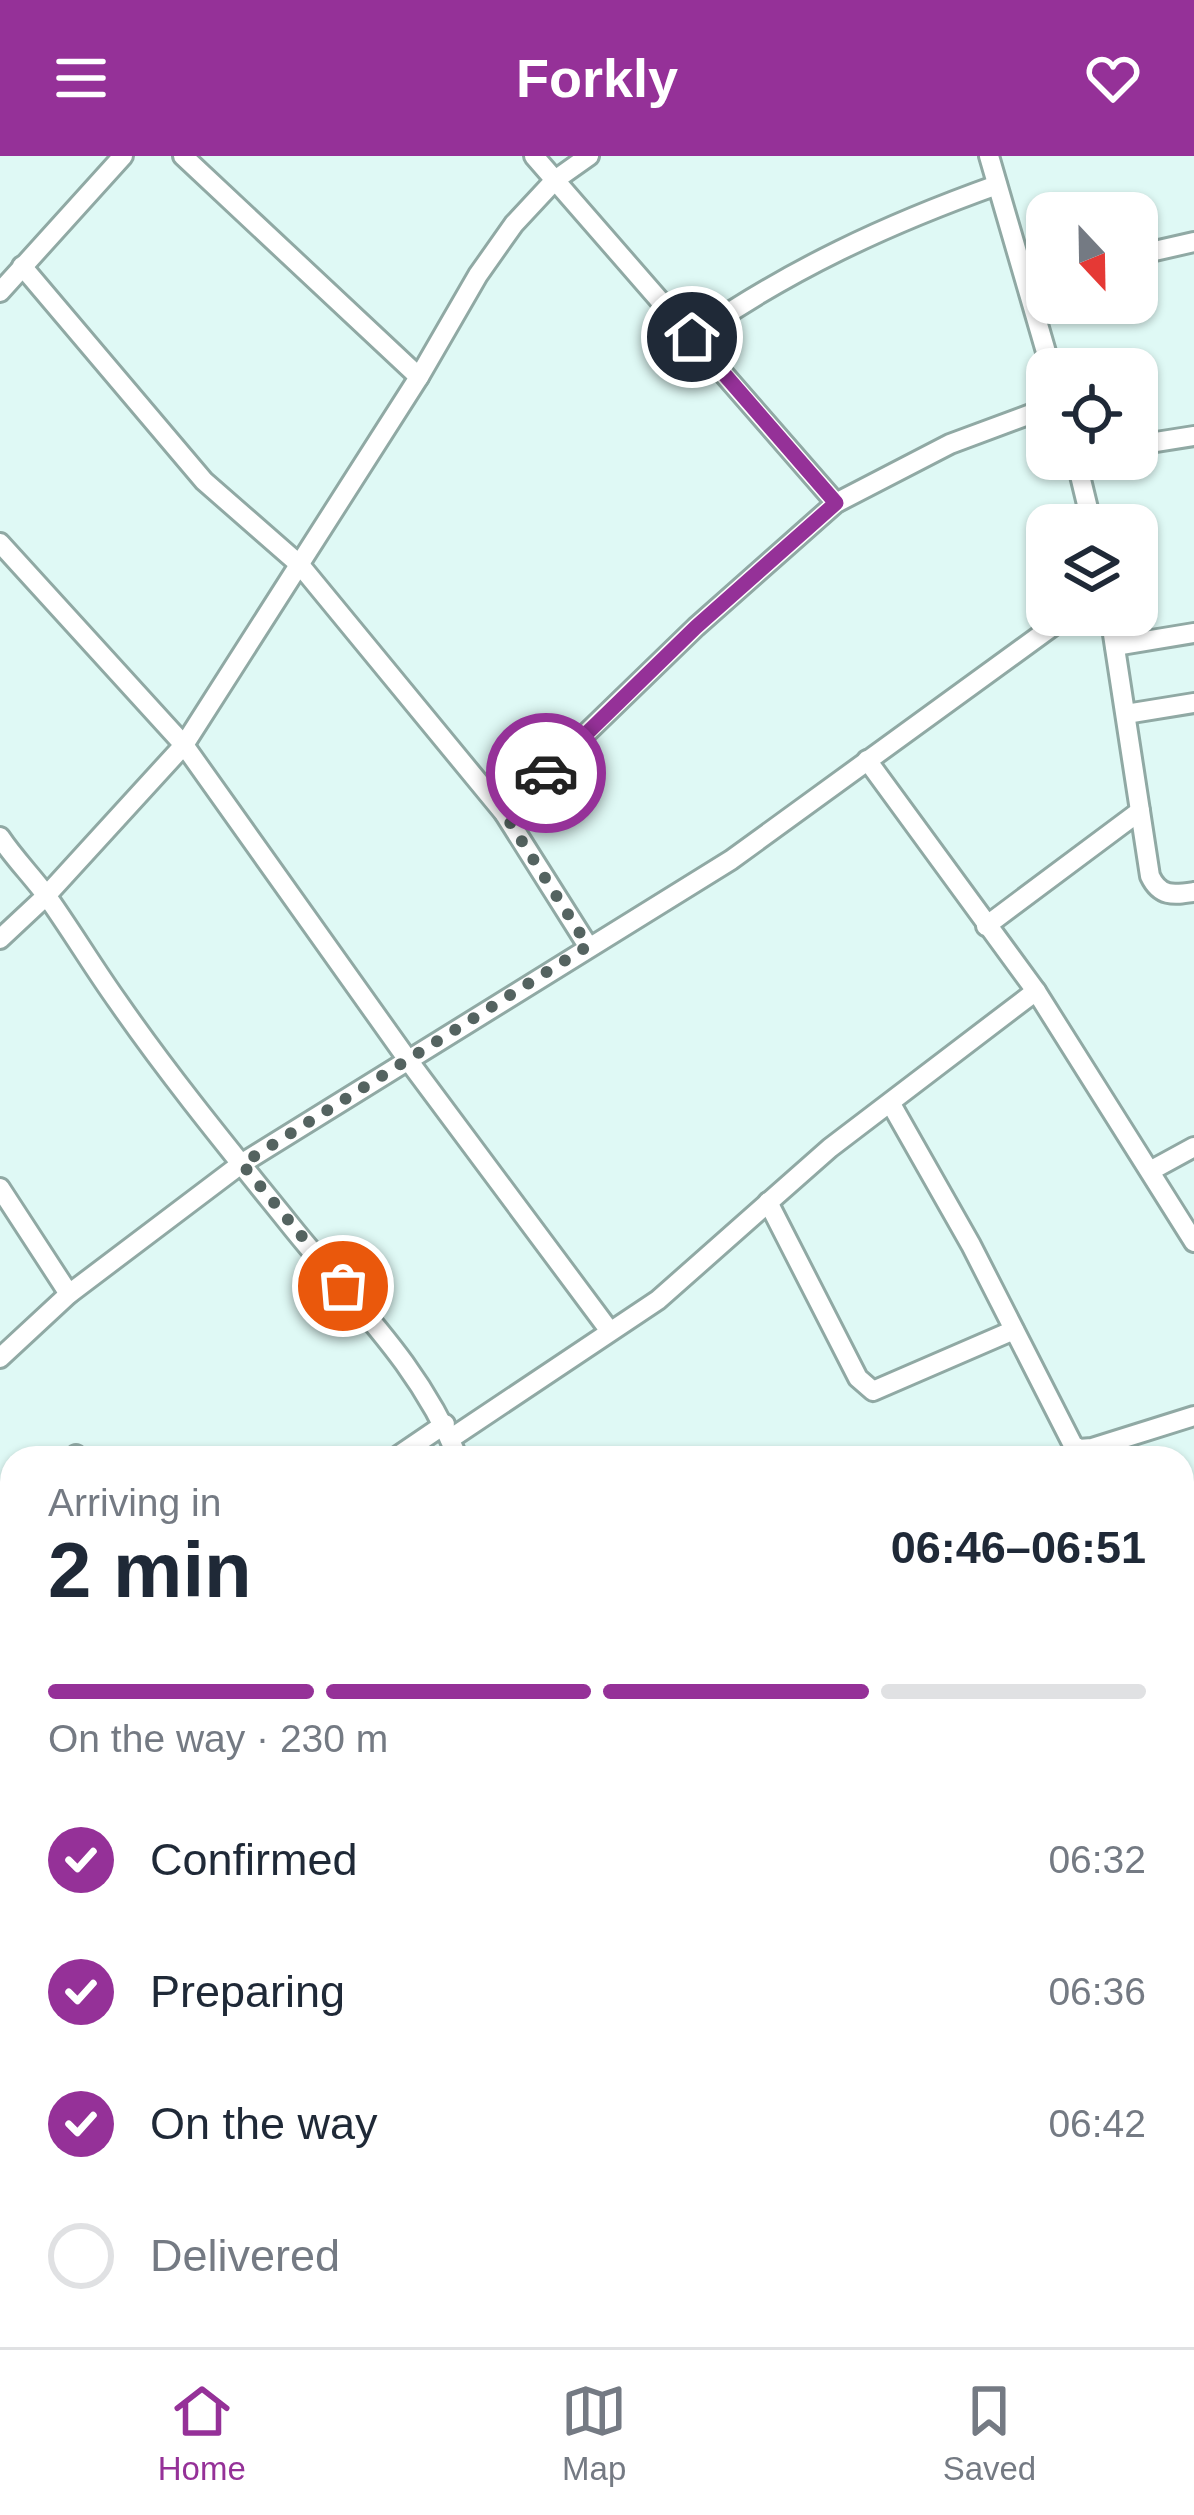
<!DOCTYPE html>
<meta charset="utf-8">
<style>
:root{--surface:#fff;--page:#f2f2f3;--text:#1f2937;--muted:#747a83;--line:#e0e1e3;--accent:#953198}
body{margin:0;font-family:Helvetica,sans-serif;background:var(--page);color:var(--text);height:100vh;display:flex;flex-direction:column;font-size:45px;white-space:nowrap}
*{box-sizing:border-box;margin:0}
p{font-size:39px;color:var(--muted)}
.icon{flex:none;width:66px;height:66px;fill:none;stroke:currentColor;stroke-width:2;stroke-linecap:round;stroke-linejoin:round}
.map{position:relative;flex:1;overflow:hidden}
.sheet{position:absolute;left:0px;top:1290px;width:1194px;height:903px;display:flex;flex-direction:column;background:var(--surface);border-radius:36px 36px 0 0;box-shadow:0 3px 9px #0004}
.sheet>*{flex:none}
.needle{width:78px;rotate:158deg}
.tools{position:absolute;left:1026px;top:36px;display:grid;gap:24px}
.tools a{display:grid;place-items:center;width:132px;height:132px;border-radius:24px;background:var(--surface);box-shadow:0 3px 9px #0004;font-size:60px}
.pin{position:absolute;display:grid;place-items:center;width:102px;height:102px;color:#fff;margin:-51px;border:6px solid #fff;border-radius:50%;box-shadow:0 3px 12px #0007}
.courier{position:absolute;display:grid;place-items:center;width:120px;height:120px;margin:-60px;border:9px solid #953198;border-radius:50%;background:#fff;color:#222;box-shadow:0 3px 15px #0007}
.overview em{font-style:normal;font-weight:800}
.overview div{display:flex;flex-direction:column-reverse}
.overview{display:flex;align-items:center;justify-content:space-between;height:204px;padding:0 48px}
h1{font-size:78px;font-weight:800;line-height:90px}
.bar{display:grid;grid-template-columns:repeat(4,1fr);gap:18px 12px;align-content:center;height:144px;padding:0 48px}
.bar i{height:15px;border-radius:9px;background:var(--line)}
.bar .active{background:var(--accent)}
.bar p{grid-column:span 4}
ol{padding:0 48px;list-style:none}
li{display:flex;align-items:center;gap:36px;height:132px}
li p{margin-inline-start:auto}
li .icon{padding:12px;border-radius:50%;background:var(--accent);color:#fff;stroke-width:4}
li:last-child{color:var(--muted)}
li i{width:66px;height:66px;border:6px solid var(--line);border-radius:50%}
header{display:flex;justify-content:space-between;align-items:center;height:156px;padding:0 48px;background:var(--accent);color:#fff;font-size:54px;font-weight:800}
.menu{display:flex;justify-content:space-around;align-items:center;height:168px;border-top:3px solid var(--line);background:var(--surface);font-size:33px;color:var(--muted)}
.menu a{display:grid;justify-items:center;gap:6px}
.menu .active{color:var(--accent)}
.map>svg:first-child{display:block}
</style>
<header><svg class="icon" aria-label="menu" viewBox="0 0 24 24"><path d="M4 6h16M4 12h16M4 18h16"/></svg>Forkly<svg class="icon" aria-label="heart" viewBox="0 0 24 24"><path d="M12 20l-8-8c-3-5 5-10 8-4 3-6 11-1 8 4z"/></svg></header>
<div class="map">
<svg width="1194" height="2191" viewBox="0 0 1194 2191">
<rect width="100%" height="100%" fill="#dff9f5"/>
<g fill="none" stroke-linecap="round" stroke-linejoin="round">
<g stroke="#90a9a4" stroke-width="24">
<g id="street">
<polyline points="183,0 419,221"/>
<polyline points="534,0 836,347"/>
<polyline points="989,0 1051,213"/>
<polyline points="1137,99 1194,86"/>
<polyline points="22,110 204,325 300,409 504,657 588,790"/>
<polyline points="0,136 123,0"/>
<path d="M692 181C791 113 885 69 997 29"/>
<polyline points="1137,289 1194,280"/>
<polyline points="1076,303 1092,369"/>
<polyline points="0,387 184,589 408,904 609,1174"/>
<path d="M1110 459 1150 720C1160 741 1173 739 1194 736"/>
<polyline points="1115,490 1194,477"/>
<polyline points="1126,558 1194,547"/>
<polyline points="867,604 1036,835 1194,1086"/>
<polyline points="504,657 696,471 836,347 950,288 1047,252"/>
<path d="M0 681C14 702 31 719 46 739 71 774 93 811 118 846 170 921 229 993 287 1065 351 1146 417 1203 458 1302"/>
<polyline points="986,770 1140,655"/>
<polyline points="0,783 46,740 184,589 419,221 478,119 514,68 555,24 589,0"/>
<polyline points="891,948 971,1089 1073,1289 1079,1293 1092,1292 1194,1260"/>
<polyline points="1150,1015 1194,991"/>
<polyline points="0,1032 69,1138"/>
<polyline points="768,1046 858,1222 873,1235 1014,1174"/>
<polyline points="0,1202 69,1138 241,1008 731,704 1068,459"/>
<polyline points="450,1283 658,1144 830,992 1036,835"/>
<polyline points="76,1299 79,1302"/>
<polyline points="395,1302 445,1268"/>
<polyline points="1182,1419 1194,1412"/>
<polyline points="0,1816 12,1834"/>
<polyline points="1182,1817 1194,1849"/>
<polyline points="0,1964 12,1951"/>
<polyline points="0,2178 4,2191"/>
<polyline points="448,2181 456,2191"/>
<polyline points="823,2181 828,2191"/>
</g>
</g>
<g stroke="#90a9a4" stroke-width="33">
<g id="secondary">
<polyline points="0,1482 12,1498"/>
<polyline points="636,2181 681,2191"/>
<polyline points="1183,2191 1194,2166"/>
</g>
</g>
<use href="#street" stroke="#fff" stroke-width="18"/>
<use href="#secondary" stroke="#fff" stroke-width="27"/>
</g>
<g fill="none" stroke-linecap="round" stroke-linejoin="round">
<polyline stroke="#546360" stroke-width="12" stroke-dasharray="0 21.6" points="343,1130 242,1008 588,790 504,657 546,617"/>
<polyline stroke="#953198" stroke-width="15" points="546,617 696,471 836,347 692,181"/>
</g>
</svg>
<div class="tools">
<a><svg class="needle" viewBox="-14 -14 28 28"><path d="M0-13l5 13h-10z" fill="#e53935"/><path d="M0 13l5-13h-10z" fill="#747a83"/></svg></a>
<a><svg class="icon" aria-label="locate" viewBox="0 0 24 24"><circle cx="12" cy="12" r="6"/><path d="M12 2v4M12 18v4M2 12h4M18 12h4"/></svg></a>
<a><svg class="icon" aria-label="layers" viewBox="0 0 24 24"><path d="M12 4l9 5-9 5-9-5zM3 14l9 5 9-5"/></svg></a>
</div>
<div class="pin" style="left:343px;top:1130px;background:#ea580c"><svg class="icon" aria-label="bag" viewBox="0 0 24 24"><path d="M5 8h14l-1 12H6zM9 8a3 3 0 0 1 6 0"/></svg></div>
<div class="pin" style="left:692px;top:181px;background:#1f2937"><svg class="icon" aria-label="home" viewBox="0 0 24 24"><path d="M3 11l9-7 9 7M6 9v11h12V9"/></svg></div>
<div class="courier" style="left:546px;top:617px"><svg class="icon" aria-label="car" viewBox="0 0 24 24"><path d="M5 17H2v-5l4-1 3-4h7l3 4 3 1v5h-3M9 17h6M6 11h13"/><circle cx="7" cy="17" r="2"/><circle cx="17" cy="17" r="2"/></svg></div>
<section class="sheet">
<div class="overview"><div><h1>2 min</h1><p>Arriving in</p></div><em>06:46–06:51</em></div>
<div class="bar"><i class="active"></i><i class="active"></i><i class="active"></i><i></i><p>On the way · 230 m</p></div>
<ol>
<li><svg class="icon" aria-label="check" viewBox="0 0 24 24"><path d="M5 12l5 5 9-10"/></svg>Confirmed<p>06:32</p></li>
<li><svg class="icon" aria-label="check" viewBox="0 0 24 24"><path d="M5 12l5 5 9-10"/></svg>Preparing<p>06:36</p></li>
<li><svg class="icon" aria-label="check" viewBox="0 0 24 24"><path d="M5 12l5 5 9-10"/></svg>On the way<p>06:42</p></li>
<li><i></i>Delivered</li>
</ol>
</section>
</div>
<nav class="menu">
<a class="active"><svg class="icon" aria-label="home" viewBox="0 0 24 24"><path d="M3 11l9-7 9 7M6 9v11h12V9"/></svg>Home</a>
<a><svg class="icon" aria-label="map" viewBox="0 0 24 24"><path d="M3 6l6-2 6 2 6-2v14l-6 2-6-2-6 2zM9 4v14M15 6v14"/></svg>Map</a>
<a><svg class="icon" aria-label="saved" viewBox="0 0 24 24"><path d="M7 4h10v16l-5-4-5 4z"/></svg>Saved</a>
</nav>
